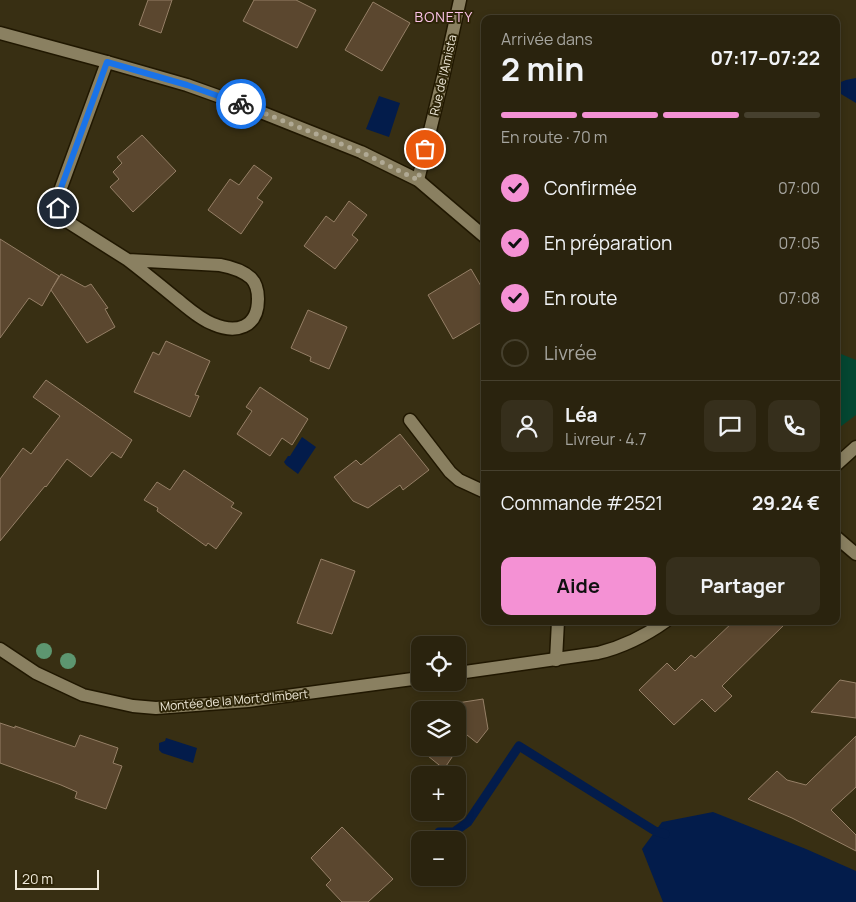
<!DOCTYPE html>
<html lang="fr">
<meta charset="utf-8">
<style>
:root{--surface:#2a230e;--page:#362f1c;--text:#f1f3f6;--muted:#a5a49e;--line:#46402e;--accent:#f491d4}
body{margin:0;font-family:Manrope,sans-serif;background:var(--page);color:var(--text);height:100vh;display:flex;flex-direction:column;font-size:19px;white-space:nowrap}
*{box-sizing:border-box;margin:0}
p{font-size:16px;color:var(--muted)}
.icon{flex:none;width:28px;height:28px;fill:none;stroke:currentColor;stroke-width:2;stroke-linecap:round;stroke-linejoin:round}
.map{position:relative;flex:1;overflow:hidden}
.drawer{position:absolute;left:481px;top:15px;width:359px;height:610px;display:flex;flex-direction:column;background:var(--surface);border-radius:10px;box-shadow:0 2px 8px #0003,0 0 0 1px var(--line)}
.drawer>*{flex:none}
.controls{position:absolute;left:411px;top:636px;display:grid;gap:10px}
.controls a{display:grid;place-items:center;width:55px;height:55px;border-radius:10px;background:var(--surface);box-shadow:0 2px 8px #0003,0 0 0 1px var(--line);font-size:25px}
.scale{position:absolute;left:15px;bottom:12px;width:84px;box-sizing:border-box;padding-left:5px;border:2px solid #f0eada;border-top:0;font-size:14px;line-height:18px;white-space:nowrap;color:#f0eada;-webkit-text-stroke:4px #2e2508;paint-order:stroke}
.pin{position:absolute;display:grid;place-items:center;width:42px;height:42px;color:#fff;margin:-21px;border:2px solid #fff;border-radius:50%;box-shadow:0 1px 5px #0007}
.courier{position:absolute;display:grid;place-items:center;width:50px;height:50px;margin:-25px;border:4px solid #1a73e8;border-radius:50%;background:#fff;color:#222;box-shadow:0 1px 6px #0007}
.headline em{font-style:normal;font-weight:700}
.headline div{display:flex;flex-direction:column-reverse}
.headline{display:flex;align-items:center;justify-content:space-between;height:85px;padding:0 20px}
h1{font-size:32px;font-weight:700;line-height:38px}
.bar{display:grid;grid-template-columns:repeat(4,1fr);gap:8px 5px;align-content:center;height:60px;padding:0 20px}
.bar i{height:6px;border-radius:4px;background:var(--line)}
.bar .current{background:var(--accent)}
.bar p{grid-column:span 4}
.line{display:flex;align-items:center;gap:12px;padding:0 20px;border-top:1px solid var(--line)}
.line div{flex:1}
.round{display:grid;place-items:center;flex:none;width:52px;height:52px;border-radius:10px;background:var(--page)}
ol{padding:0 20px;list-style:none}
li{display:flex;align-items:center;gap:15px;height:55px}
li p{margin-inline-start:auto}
li .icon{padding:5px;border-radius:50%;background:var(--accent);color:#111;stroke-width:4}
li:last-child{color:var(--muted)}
li i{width:28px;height:28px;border:2px solid var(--line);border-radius:50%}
.button{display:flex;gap:10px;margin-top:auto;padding:10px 20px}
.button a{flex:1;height:58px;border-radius:10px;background:var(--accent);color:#111;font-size:20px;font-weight:700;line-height:58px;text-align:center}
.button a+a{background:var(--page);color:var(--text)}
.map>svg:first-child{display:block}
</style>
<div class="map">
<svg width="856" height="902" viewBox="0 0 856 902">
<rect width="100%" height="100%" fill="#382f13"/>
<polygon fill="#044631" points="836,352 856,360 856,415 836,430"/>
<g fill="#031c4b">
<polygon points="856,78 856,103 836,91 836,84 846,80"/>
<polygon points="379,96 400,103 389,137 366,129"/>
<polygon points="302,437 316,447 298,474 286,465 284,462 288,456 290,456"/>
<polygon points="166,738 197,748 193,763 162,753 159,750 159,743 165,741"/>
<polygon points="713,812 806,849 856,871 856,902 663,902 642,849 662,822"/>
</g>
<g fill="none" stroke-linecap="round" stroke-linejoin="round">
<polyline stroke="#031c4b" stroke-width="9" points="439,832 454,832 468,822 519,746 655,831 665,834"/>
</g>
<g fill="#5b472f" stroke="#957f66">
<polygon points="148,0 172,0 161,33 139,25"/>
<polygon points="254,0 296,0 316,10 297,48 243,21"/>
<polygon points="373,2 410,23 382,71 345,50"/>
<polygon points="142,135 176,171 133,212 110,187 119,179 113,172 122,163 117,157"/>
<polygon points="254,165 272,178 257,198 263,202 241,234 208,210 230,179 239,185"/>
<polygon points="349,201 367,215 352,235 358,240 335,269 304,246 326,216 334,222"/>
<polygon points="0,239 59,276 42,306 29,298 0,338"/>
<polygon points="471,269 485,293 485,320 453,339 428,295"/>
<polygon points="61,274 85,287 91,284 108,308 105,309 115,327 87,343 51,290"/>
<polygon points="308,310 347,327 329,369 310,361 311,357 291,348"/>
<polygon points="166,341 210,361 195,395 199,396 190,417 134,392 153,352 159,355"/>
<polygon points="46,380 132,440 121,458 112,452 91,477 67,459 46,487 45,486 0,541 0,479 23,448 31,454 60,416 33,397"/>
<polygon points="260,387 308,419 292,445 282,438 270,456 237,434 252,411 246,407"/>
<polygon points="400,434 429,470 403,490 400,485 368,508 353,501 334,477 356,460 361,465"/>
<polygon points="184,470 234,503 231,507 242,513 216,549 208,543 206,546 157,511 158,508 144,500 157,482 170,490"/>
<polygon points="321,559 355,571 332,634 297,623"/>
<polygon points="734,621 788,621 722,686 732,696 715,712 702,699 674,725 639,690 667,663 675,671 691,655 695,658"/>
<polygon points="840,680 856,683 856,718 811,712"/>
<polygon points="483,699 488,729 477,743 467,735 444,769 417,747 418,744 412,739 420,729 420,748 458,748 458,710 435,710 438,706"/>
<polygon points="0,723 15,728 15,726 75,747 80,735 118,748 113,763 122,766 106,809 75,798 77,792 61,785 0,763"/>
<polygon points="856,736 856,787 831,810 856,835 856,851 792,818 748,799 777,771 787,780 806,785"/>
<polygon points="342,827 393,879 368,902 342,902 326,885 331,880 311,858"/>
</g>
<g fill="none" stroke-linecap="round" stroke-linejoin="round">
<g stroke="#201700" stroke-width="15">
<g id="service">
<path d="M107 62 58 196C57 207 59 215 68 222L128 260 220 265C231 267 242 270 251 278 257 284 258 291 258 299 258 328 236 334 213 324 200 319 189 309 178 300 162 287 145 273 128 260"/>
<polyline points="410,420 450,472 459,480 485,492"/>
<polyline points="556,660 558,621"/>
</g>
</g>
<g stroke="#201700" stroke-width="15">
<g id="minor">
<polyline points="0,33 107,62 187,85 243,105 361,152 418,180 485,237"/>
<polyline points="418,180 443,77 460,0"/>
<polyline points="836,537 856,554"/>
</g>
</g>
<g stroke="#201700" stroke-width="15">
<g id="tertiary">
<polyline points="836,465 856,447"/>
<polyline points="0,649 36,673 83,695 133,706 156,708 248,701 420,678"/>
<path d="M458 673 598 653C623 647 645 636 666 621"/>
</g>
</g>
<use href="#service" stroke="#8a8061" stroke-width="12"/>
<use href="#minor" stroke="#8a8061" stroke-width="12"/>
<use href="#tertiary" stroke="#8a8061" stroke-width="12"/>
</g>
<g fill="#5d9670">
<circle cx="44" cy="651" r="8"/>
<circle cx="68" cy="661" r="8"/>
</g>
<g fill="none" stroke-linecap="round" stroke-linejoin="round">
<polyline stroke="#b0a994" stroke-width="5" stroke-dasharray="0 9" points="241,104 361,152 418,180 425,149"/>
<polyline stroke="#1a73e8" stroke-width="6" points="58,208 58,196 107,62 187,85 241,104"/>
</g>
<g text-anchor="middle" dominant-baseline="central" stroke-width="4" stroke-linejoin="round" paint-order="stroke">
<g font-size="12" fill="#f0eada" stroke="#2e2508">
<text transform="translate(443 75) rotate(-77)">Rue de l'Amista</text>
<text transform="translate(234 700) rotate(-5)">Montée de la Mort d'Imbert</text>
</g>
<g font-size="14" letter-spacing="1" fill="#fcc3e8" stroke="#2e2508">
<text x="444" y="16">BONETY</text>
</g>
</g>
</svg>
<div class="controls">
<a><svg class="icon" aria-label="locate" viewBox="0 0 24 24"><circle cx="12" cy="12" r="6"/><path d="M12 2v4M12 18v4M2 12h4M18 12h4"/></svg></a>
<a><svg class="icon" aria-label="layers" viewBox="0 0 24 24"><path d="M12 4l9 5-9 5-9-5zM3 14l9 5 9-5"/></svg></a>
<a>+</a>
<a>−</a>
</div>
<div class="scale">20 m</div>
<div class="pin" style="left:425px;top:149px;background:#ea580c"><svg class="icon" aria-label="bag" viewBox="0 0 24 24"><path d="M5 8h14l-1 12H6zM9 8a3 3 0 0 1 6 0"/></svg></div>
<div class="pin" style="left:58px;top:208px;background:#1f2937"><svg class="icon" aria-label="home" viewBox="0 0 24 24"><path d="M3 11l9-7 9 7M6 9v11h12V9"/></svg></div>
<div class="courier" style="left:241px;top:104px"><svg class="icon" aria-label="bike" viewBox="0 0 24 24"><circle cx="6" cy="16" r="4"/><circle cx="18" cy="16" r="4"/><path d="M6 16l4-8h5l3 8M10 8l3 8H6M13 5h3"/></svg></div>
<section class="drawer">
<div class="headline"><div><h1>2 min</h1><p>Arrivée dans</p></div><em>07:17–07:22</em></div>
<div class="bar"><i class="current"></i><i class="current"></i><i class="current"></i><i></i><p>En route · 70 m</p></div>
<ol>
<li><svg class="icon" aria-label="check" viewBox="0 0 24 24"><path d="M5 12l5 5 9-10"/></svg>Confirmée<p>07:00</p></li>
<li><svg class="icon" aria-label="check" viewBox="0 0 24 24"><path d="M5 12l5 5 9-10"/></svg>En préparation<p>07:05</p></li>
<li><svg class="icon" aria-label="check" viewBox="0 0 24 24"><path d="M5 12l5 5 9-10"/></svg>En route<p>07:08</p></li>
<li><i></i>Livrée</li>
</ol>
<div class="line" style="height:90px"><a class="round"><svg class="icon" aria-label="person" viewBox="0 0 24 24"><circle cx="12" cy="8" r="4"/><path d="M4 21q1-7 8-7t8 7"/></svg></a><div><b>Léa</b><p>Livreur · 4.7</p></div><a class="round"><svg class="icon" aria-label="chat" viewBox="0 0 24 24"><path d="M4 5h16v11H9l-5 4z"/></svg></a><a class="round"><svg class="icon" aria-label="phone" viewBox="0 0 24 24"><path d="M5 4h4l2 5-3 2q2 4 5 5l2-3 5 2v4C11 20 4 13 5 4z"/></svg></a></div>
<div class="line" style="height:65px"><div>Commande #2521</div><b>29.24 €</b></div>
<div class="button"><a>Aide</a><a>Partager</a></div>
</section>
</div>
